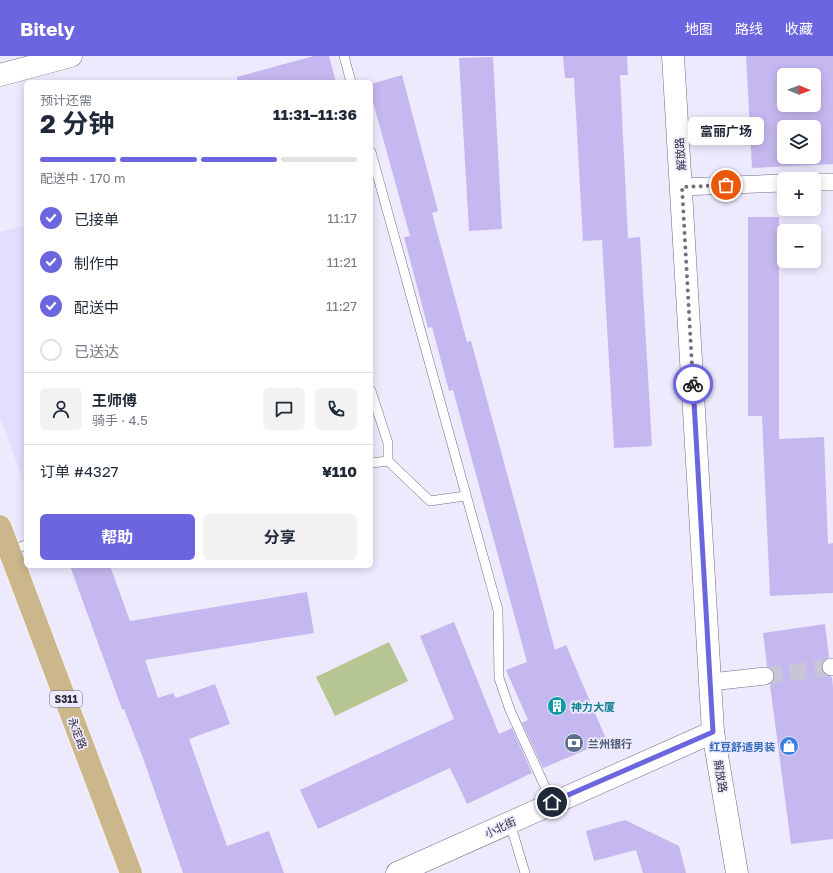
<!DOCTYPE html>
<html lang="zh">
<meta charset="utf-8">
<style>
:root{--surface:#fff;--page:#f2f2f3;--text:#1f2937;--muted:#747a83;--line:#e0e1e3;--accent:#6b65df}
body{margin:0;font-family:"Golos Text","Noto Sans SC",sans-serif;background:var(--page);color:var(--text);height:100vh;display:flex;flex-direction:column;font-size:15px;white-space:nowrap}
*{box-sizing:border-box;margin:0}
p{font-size:13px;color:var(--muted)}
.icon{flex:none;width:22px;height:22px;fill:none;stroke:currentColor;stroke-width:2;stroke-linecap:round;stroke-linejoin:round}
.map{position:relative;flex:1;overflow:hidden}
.drawer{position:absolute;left:24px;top:24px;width:349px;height:488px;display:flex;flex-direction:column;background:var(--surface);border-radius:6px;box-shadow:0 2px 10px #0003}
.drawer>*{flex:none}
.needle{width:26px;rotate:91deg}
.buttons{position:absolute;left:777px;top:12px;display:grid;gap:8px}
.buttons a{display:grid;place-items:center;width:44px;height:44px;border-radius:6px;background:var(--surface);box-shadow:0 2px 10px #0003;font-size:20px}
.pin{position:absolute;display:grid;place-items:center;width:34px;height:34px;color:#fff;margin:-17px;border:2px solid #fff;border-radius:50%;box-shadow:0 1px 4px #0007}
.courier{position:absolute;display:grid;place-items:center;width:40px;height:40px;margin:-20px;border:3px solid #6b65df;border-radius:50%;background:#fff;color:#222;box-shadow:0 1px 5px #0007}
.bubble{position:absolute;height:28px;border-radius:6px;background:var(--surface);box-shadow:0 2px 10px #0003;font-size:13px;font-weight:700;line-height:28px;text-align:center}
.overview em{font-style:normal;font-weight:700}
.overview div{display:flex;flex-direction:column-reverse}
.overview{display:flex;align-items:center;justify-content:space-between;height:68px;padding:0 16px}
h1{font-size:26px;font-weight:700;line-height:30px}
.bar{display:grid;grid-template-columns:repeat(4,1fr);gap:6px 4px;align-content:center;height:48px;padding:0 16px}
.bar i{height:5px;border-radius:3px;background:var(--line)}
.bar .active{background:var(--accent)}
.bar p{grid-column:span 4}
.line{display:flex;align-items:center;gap:10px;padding:0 16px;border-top:1px solid var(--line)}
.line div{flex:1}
.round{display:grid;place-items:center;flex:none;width:42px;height:42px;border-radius:6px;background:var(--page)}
ol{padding:0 16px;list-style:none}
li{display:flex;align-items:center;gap:12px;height:44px}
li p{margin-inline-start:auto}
li .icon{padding:4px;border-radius:50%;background:var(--accent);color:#fff;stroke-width:4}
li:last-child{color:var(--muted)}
li i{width:22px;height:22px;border:2px solid var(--line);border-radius:50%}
.action{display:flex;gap:8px;margin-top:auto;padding:8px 16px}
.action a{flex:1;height:46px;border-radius:6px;background:var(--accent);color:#fff;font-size:16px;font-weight:700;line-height:46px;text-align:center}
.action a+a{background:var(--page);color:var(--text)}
header{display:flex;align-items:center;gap:24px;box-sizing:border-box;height:56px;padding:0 20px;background:var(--accent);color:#fff}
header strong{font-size:19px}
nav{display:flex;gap:22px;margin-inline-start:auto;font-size:14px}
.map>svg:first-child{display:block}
</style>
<header>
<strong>Bitely</strong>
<nav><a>地图</a><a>路线</a><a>收藏</a></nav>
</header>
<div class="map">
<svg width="833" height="817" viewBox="0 0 833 817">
<rect width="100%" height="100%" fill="#eeeafe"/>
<polygon fill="#e4ddfe" points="26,169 26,434 0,360 0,176"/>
<polygon fill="#b6c693" points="389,586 408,625 335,660 316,621"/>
<g fill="#c5b8f0" fill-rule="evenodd">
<polygon points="314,0 329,0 336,26 237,26 237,21"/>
<polygon points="563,0 627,0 628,19 620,19 628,182 640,181 652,390 614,392 602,184 583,185 574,22 565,22"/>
<path d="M746 0H833V108L752 112ZM784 19H814V49H784ZM784 71H814V101H784Z"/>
<polygon points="493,1 502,173 469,175 459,2"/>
<polygon points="402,19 438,155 432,157 467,286 471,285 555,594 566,589 607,685 543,712 522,667 528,664 506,614 527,606 453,334 449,335 432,271 428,272 404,181 410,180 371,39 371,28"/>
<polygon points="748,161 779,161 779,383 824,381 828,488 833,487 833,537 770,540 762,360 748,360"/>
<polygon points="70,510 110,510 130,565 307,536 314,577 145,604 158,642 173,637 176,642 215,628 230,668 189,683 227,790 269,775 284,817 183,817 143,702 124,653 122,653"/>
<polygon points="454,566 499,678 512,672 532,717 467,748 450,712 318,773 300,734 454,663 420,580"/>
<polygon points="825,568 829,601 823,606 821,611 826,619 832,621 833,631 833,783 791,788 770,629 774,624 775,619 773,614 767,610 763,577"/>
<polygon points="625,764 679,790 686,817 643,817 636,794 594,805 586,775"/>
</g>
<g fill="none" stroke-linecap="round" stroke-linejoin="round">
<polyline stroke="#c8c5d7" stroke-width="17" stroke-dasharray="17 8" stroke-linecap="butt" points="765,620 831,611"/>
<g stroke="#716c82" stroke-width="10">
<g id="lane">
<polyline points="344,0 351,26"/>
<polyline points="371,96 498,554 499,622 510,654 552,746"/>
<polyline points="371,335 388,387 388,405"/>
<polyline points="371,407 388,405 430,445 465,440"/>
<polyline points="9,495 26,489"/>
<polyline points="510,767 525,817"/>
</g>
</g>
<g stroke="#716c82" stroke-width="18">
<g id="street">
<polyline points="814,126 833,126"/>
<polyline points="682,131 784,127"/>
<polyline points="831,611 833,611"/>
<polyline points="711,626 765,620"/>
</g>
</g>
<g stroke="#716c82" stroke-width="23">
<g id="secondary">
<polyline points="673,0 713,676 737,817"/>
<polyline points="0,19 71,0"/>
<polyline points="397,817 713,676"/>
</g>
</g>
<g stroke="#fff" stroke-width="23">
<polyline id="primary" points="0,470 131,817"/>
</g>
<use href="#lane" stroke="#fff" stroke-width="9"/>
<use href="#street" stroke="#fff" stroke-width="17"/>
<use href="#secondary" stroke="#fff" stroke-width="22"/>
<use href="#primary" stroke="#ccb68c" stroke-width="22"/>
</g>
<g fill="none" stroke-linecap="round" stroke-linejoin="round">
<polyline stroke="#73707e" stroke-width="4" stroke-dasharray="0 7.2" points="693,328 682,131 726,129"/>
<polyline stroke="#6b65df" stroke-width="5" points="552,746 713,676 693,328"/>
</g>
<defs>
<g id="building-disc" transform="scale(1)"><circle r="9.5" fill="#0f9aa8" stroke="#eeeafe"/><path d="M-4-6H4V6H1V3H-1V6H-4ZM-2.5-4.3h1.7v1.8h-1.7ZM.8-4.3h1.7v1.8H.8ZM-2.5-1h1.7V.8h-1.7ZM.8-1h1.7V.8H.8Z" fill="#fff"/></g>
<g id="bank-disc" transform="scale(1)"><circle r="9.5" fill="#5c6f8a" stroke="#eeeafe"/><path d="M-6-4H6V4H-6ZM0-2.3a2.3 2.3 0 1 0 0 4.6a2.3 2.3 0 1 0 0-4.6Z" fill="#fff"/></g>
<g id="shop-disc" transform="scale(1)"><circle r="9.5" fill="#3f7fe0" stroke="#eeeafe"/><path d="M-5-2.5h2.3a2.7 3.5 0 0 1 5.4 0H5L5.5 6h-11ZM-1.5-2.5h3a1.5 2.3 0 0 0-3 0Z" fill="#fff"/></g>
</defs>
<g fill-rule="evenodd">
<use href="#building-disc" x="557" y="650"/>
<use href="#bank-disc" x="574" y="687"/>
<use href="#shop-disc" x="789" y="690"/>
</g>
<g text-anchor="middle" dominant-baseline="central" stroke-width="3.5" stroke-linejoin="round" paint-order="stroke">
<rect fill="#eeeafe" stroke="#6a6774" stroke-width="1" x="50" y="635" width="32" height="16" rx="3"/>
<g font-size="10" font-weight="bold" fill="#312f39">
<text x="66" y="643">S311</text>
</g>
<g font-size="11" fill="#312f39" stroke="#eeeafe">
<text transform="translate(680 98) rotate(-94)">解放路</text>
<text transform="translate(78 677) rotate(69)">永定路</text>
<text transform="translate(721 720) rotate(81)">解放路</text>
<text transform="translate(500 771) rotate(-25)">小北街</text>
</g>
<g font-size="11" font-weight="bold" fill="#0d838f" stroke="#eeeafe" text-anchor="start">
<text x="571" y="650">神力大厦</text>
</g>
<g font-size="11" font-weight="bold" fill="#4e5e75" stroke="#eeeafe" text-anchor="start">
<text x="588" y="687">兰州银行</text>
</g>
<g font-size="11" font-weight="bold" fill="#366cbe" stroke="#eeeafe" text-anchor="end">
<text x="775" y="690">红豆舒适男装</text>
</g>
</g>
</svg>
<div class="buttons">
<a><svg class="needle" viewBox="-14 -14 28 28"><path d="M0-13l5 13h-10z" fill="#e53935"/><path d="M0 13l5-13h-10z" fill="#747a83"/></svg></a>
<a><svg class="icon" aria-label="layers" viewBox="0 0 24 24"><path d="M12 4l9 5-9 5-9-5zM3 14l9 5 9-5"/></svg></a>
<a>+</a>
<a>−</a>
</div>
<div class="pin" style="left:726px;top:129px;background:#ea580c"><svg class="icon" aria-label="bag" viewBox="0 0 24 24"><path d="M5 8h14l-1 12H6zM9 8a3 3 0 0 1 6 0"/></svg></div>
<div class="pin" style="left:552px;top:746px;background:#1f2937"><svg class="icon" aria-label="home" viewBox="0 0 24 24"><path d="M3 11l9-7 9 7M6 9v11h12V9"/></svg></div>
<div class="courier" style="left:693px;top:328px"><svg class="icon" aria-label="bike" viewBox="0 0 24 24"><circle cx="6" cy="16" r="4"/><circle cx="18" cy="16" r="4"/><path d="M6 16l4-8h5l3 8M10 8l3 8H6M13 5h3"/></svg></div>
<div class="bubble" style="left:688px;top:61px;width:76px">富丽广场</div>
<section class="drawer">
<div class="overview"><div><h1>2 分钟</h1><p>预计还需</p></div><em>11:31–11:36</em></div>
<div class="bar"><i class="active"></i><i class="active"></i><i class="active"></i><i></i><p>配送中 · 170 m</p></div>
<ol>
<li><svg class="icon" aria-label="check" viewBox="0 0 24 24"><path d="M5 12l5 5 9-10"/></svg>已接单<p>11:17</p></li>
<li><svg class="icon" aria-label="check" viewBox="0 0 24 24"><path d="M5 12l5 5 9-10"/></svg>制作中<p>11:21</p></li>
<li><svg class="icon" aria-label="check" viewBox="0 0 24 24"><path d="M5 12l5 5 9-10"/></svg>配送中<p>11:27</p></li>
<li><i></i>已送达</li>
</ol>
<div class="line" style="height:72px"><a class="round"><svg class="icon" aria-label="person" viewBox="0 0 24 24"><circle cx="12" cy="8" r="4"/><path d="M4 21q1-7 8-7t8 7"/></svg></a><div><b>王师傅</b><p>骑手 · 4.5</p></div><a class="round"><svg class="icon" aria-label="chat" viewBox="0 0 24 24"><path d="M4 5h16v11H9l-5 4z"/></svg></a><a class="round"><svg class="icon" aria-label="phone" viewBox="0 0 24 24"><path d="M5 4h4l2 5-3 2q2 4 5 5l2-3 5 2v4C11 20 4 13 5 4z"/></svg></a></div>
<div class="line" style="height:52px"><div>订单 #4327</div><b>¥110</b></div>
<div class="action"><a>帮助</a><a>分享</a></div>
</section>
</div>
